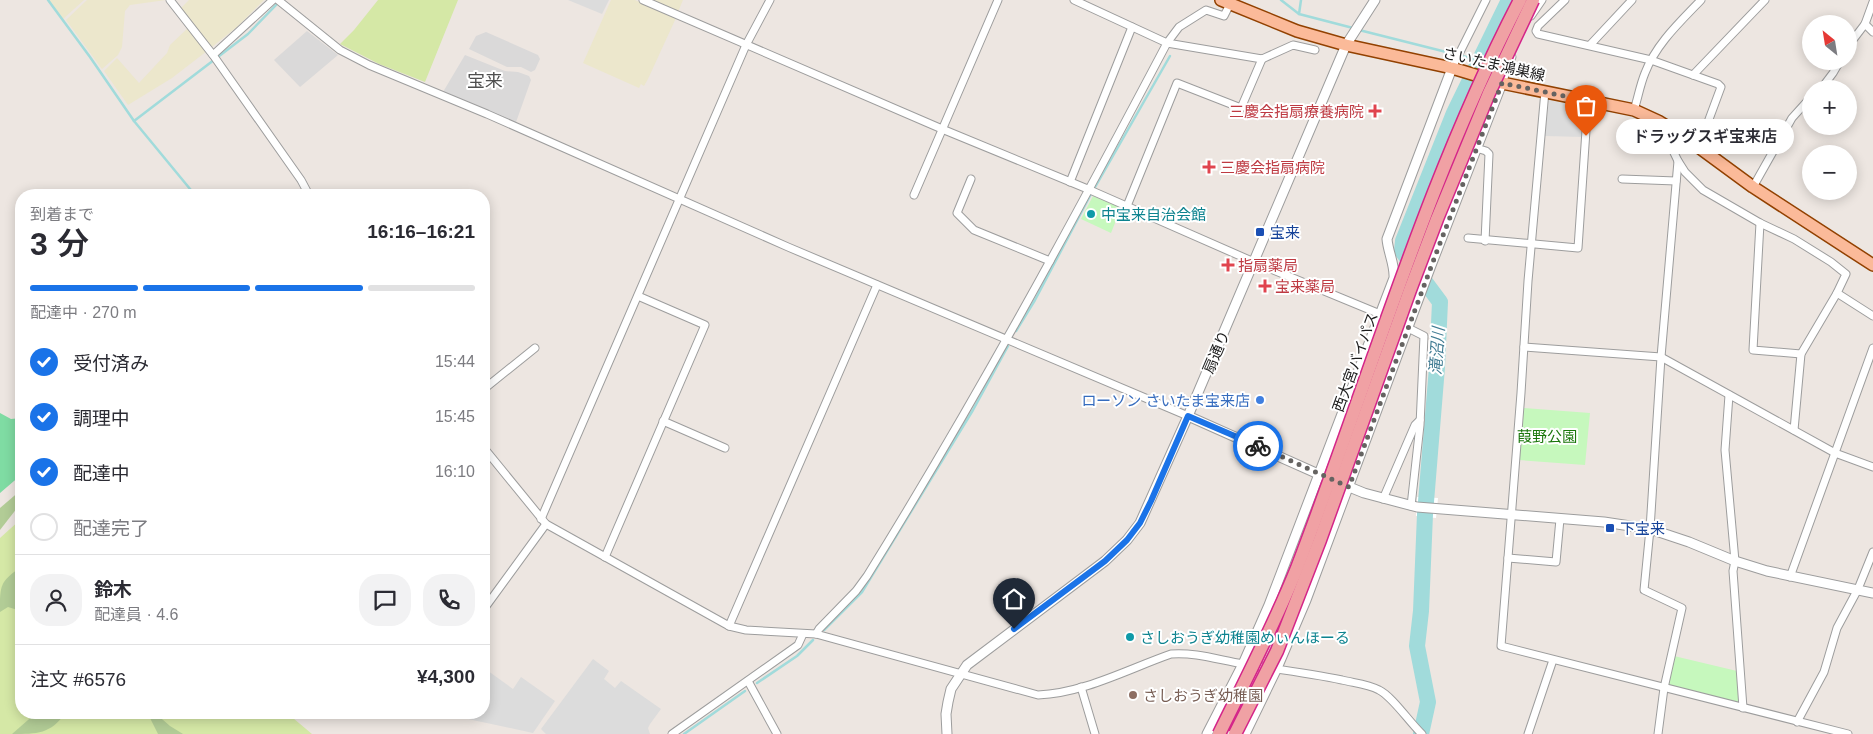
<!DOCTYPE html>
<html lang="ja">
<meta charset="utf-8">
<style>
:root{--surface:#fff;--page:#f2f2f3;--text:#2b2b33;--muted:#7c7c81;--line:#e1e1e2;--accent:#1a73e8}
body{margin:0;font-family:Helvetica,"Noto Sans JP",sans-serif;background:var(--page);color:var(--text);height:100vh;display:flex;flex-direction:column;font-size:19px;white-space:nowrap}
*{box-sizing:border-box;margin:0}
p{font-size:16px;color:var(--muted)}
.icon{flex:none;width:28px;height:28px;fill:none;stroke:currentColor;stroke-width:2;stroke-linecap:round;stroke-linejoin:round}
.map{position:relative;flex:1;overflow:hidden}
.drawer{position:absolute;left:15px;top:189px;width:475px;height:530px;display:flex;flex-direction:column;background:var(--surface);border-radius:20px;box-shadow:0 2px 12px #0003}
.drawer>*{flex:none}
.needle{width:32px;rotate:330deg}
.fabs{position:absolute;left:1802px;top:15px;display:grid;gap:10px}
.fabs a{display:grid;place-items:center;width:55px;height:55px;border-radius:50%;background:var(--surface);box-shadow:0 2px 12px #0003;font-size:25px}
.pin{position:absolute;display:grid;place-items:center;width:42px;height:42px;color:#fff;margin:-51px -21px;border-radius:50% 50% 50% 0;rotate:-45deg;box-shadow:0 0 5px #0007}
.pin .icon{rotate:45deg}
.courier{position:absolute;display:grid;place-items:center;width:50px;height:50px;margin:-25px;border:4px solid #1a73e8;border-radius:50%;background:#fff;color:#222;box-shadow:0 1px 6px #0007}
.bubble{position:absolute;height:35px;border-radius:18px;background:var(--surface);box-shadow:0 2px 12px #0003;font-size:16px;font-weight:600;line-height:35px;text-align:center}
.overview em{font-style:normal;font-weight:600}
.overview div{display:flex;flex-direction:column-reverse}
.overview{display:flex;align-items:center;justify-content:space-between;height:85px;padding:0 15px}
h1{font-size:32px;font-weight:600;line-height:38px}
.bar{display:grid;grid-template-columns:repeat(4,1fr);gap:8px 5px;align-content:center;height:60px;padding:0 15px}
.bar i{height:6px;border-radius:4px;background:var(--line)}
.bar .active{background:var(--accent)}
.bar p{grid-column:span 4}
.line{display:flex;align-items:center;gap:12px;padding:0 15px;border-top:1px solid var(--line)}
.line div{flex:1}
.round{display:grid;place-items:center;flex:none;width:52px;height:52px;border-radius:20px;background:var(--page)}
ol{padding:0 15px;list-style:none}
li{display:flex;align-items:center;gap:15px;height:55px}
li p{margin-inline-start:auto}
li .icon{padding:5px;border-radius:50%;background:var(--accent);color:#fff;stroke-width:4}
li:last-child{color:var(--muted)}
li i{width:28px;height:28px;border:2px solid var(--line);border-radius:50%}
.map>svg:first-child{display:block}
</style>
<div class="map">
<svg width="1873" height="734" viewBox="0 0 1873 734">
<rect width="100%" height="100%" fill="#ede6e1"/>
<g fill="#dad9d9">
<polygon points="307,31 338,55 300,87 274,60"/>
<polygon points="486,32 538,55 540,59 535,70 531,72 521,67 507,67 469,49 476,36"/>
<polygon points="465,55 505,71 518,72 529,76 531,80 515,125 443,92"/>
</g>
<g fill="#ece7cc">
<polygon points="49,0 84,0 63,19"/>
<polygon points="87,0 166,0 130,5 125,11 122,47 118,55 102,69 66,20"/>
<polygon points="189,0 264,0 237,27 212,47 181,8"/>
<polygon points="611,0 635,0 676,18 648,79 644,86 641,84 639,88 583,63"/>
<polygon points="651,0 683,0 678,12"/>
<polygon points="188,28 207,51 172,78 128,105 104,71 117,58 139,83 167,53 170,45"/>
</g>
<g fill="#d5e8a6">
<polygon points="378,0 458,0 425,82 379,64 340,44 354,30"/>
<polygon points="21,519 21,712 287,713 312,734 0,734 0,538"/>
</g>
<g fill="#b2cc96">
<polygon points="21,490 21,503 0,530 0,508"/>
<path d="M21 567V611L8 607 0 612C0 584 0 582 21 567Z"/>
<path d="M36 713H65C51 734 37 734 12 734Z"/>
<polygon points="145,713 155,713 170,726 183,734 158,734 150,718"/>
</g>
<g fill="#c6f8bd">
<polygon points="1093,196 1121,208 1111,233 1081,219"/>
<polygon points="1523,408 1590,413 1585,465 1519,460"/>
<polygon points="1674,656 1737,671 1740,705 1668,686"/>
</g>
<polygon fill="#7fdca3" points="0,413 11,419 21,418 21,475 0,493"/>
<g fill="#dcdcdc">
<polygon points="568,0 609,0 602,14"/>
<polygon points="1549,100 1584,107 1583,137 1545,136"/>
<polygon points="593,659 609,671 604,679 615,688 621,681 661,709 650,724 648,728 650,734 546,734 541,729"/>
<polygon points="484,668 513,689 521,677 555,701 533,733 440,713 484,712"/>
</g>
<polygon fill="#fff" points="1417,497 1438,498 1436,518 1416,516"/>
<g fill="none" stroke-linecap="round" stroke-linejoin="round">
<g stroke="#a1dbdb" stroke-width="2.5">
<polyline points="48,0 90,57 134,121 195,195"/>
<polyline points="1281,0 1299,14"/>
<polyline points="1301,0 1299,14 1353,28"/>
<polyline points="1359,30 1478,60"/>
<polyline points="134,121 248,34 278,3"/>
<polyline points="1094,189 1170,56"/>
<polyline points="1016,331 1035,300 1092,192"/>
<polyline points="824,630 862,592 973,410 1008,346"/>
<polyline points="757,683 797,656 813,640"/>
<polyline points="684,734 745,691"/>
</g>
<polyline stroke="#a1dbdb" stroke-width="16" points="1421,734 1428,702 1417,646 1421,611 1425,514 1437,367 1440,302 1402,251 1403,241 1454,113 1509,0"/>
<g stroke="#9d9d9d" stroke-width="9">
<g id="minor">
<polyline points="170,0 213,55 301,180 309,195"/>
<polyline points="278,0 340,50 369,65 487,114 788,247 1188,416"/>
<polyline points="643,0 942,129 1090,190 1254,262 1380,314"/>
<polyline points="1074,0 1167,43 1262,59 1293,45 1315,50"/>
<polyline points="1565,0 1538,26 1536,31 1538,34 1651,60 1718,84 1721,87 1708,122 1689,140"/>
<polyline points="1531,16 1542,0"/>
<polyline points="1865,24 1873,32"/>
<polyline points="1590,45 1632,0"/>
<polyline points="1849,45 1865,24 1873,2"/>
<polyline points="213,55 273,0"/>
<polyline points="1452,68 1486,0"/>
<polyline points="1693,75 1765,0"/>
<polyline points="1502,83 1512,57"/>
<polyline points="1821,89 1833,73 1840,61"/>
<polyline points="1545,91 1528,281 1521,393 1501,646 1848,734"/>
<path d="M1634 110C1638 98 1640 85 1645 73 1656 44 1680 22 1701 0"/>
<polyline points="1476,148 1486,151 1489,154 1485,241"/>
<polyline points="1678,161 1685,172 1703,190 1760,223 1794,239 1831,262 1846,274 1837,293 1801,354 1794,430"/>
<polyline points="971,179 957,213 974,230 1050,261"/>
<polyline points="1622,179 1676,181"/>
<polyline points="1070,182 1132,27"/>
<polyline points="1753,187 1792,118 1811,97"/>
<polyline points="914,195 998,0"/>
<polyline points="1127,206 1177,83 1241,108 1262,59"/>
<polyline points="1760,223 1753,350 1801,354"/>
<polyline points="1468,238 1578,248 1588,101"/>
<polyline points="1837,293 1873,316"/>
<polyline points="1408,328 1424,336 1420,425 1411,506"/>
<polyline points="1524,347 1661,357 1835,453 1873,467"/>
<polyline points="484,389 535,348"/>
<polyline points="1729,395 1725,450 1735,561 1733,571 1743,708"/>
<polyline points="663,421 725,448"/>
<path d="M484 448 546 524 729 626 746 630 816 634 1038 695C1084 693 1128 669 1171 654 1195 652 1219 660 1243 664 1276 669 1309 673 1342 680 1354 683 1368 684 1379 690 1393 697 1409 722 1422 734"/>
<polyline points="1383,499 1415,425 1420,420"/>
<polyline points="541,519 746,45 770,0"/>
<polyline points="605,557 705,325 638,296"/>
<polyline points="1508,558 1556,562 1560,519"/>
<polyline points="1790,577 1873,348"/>
<polyline points="484,609 546,524"/>
<polyline points="729,626 877,285"/>
<path d="M816 634 819 629 856 591 867 576C975 402 1072 223 1167 43L1179 27 1206 10 1224 16 1230 4"/>
<polyline points="748,681 777,734"/>
<polyline points="1081,687 1095,734"/>
<polyline points="1797,722 1824,672 1837,628 1858,589 1873,552"/>
<polyline points="672,734 798,645 803,634"/>
<polyline points="1528,734 1553,660"/>
<polyline points="1658,734 1664,688 1682,608 1644,590 1650,529 1661,357 1678,161 1660,124"/>
</g>
</g>
<g stroke="#9d9d9d" stroke-width="11">
<g id="tertiary">
<polyline points="1188,416 1325,477"/>
<polyline points="1337,482 1364,493 1417,507 1604,522 1650,529 1689,542 1735,561 1767,571 1873,593"/>
<polyline points="947,734 946,714 948,702 951,689 967,665 1105,561 1127,540 1140,523 1188,416 1346,45 1375,0"/>
<path d="M1207 734 1243 664 1269 605 1394 278C1395 265 1388 252 1387 239L1452 68"/>
<polyline points="1245,734 1277,668 1306,600 1430,268 1502,83"/>
</g>
</g>
<g stroke="#924101" stroke-width="14">
<polyline id="primary" points="1221,0 1297,31 1346,45 1452,68 1502,83 1634,110 1658,121 1689,140 1753,187 1873,265"/>
</g>
<use href="#minor" stroke="#fff" stroke-width="7"/>
<use href="#tertiary" stroke="#fff" stroke-width="9"/>
<use href="#primary" stroke="#fbba99" stroke-width="11"/>
<g stroke="#d42589" stroke-width="15" stroke-linecap="butt">
<g id="trunk-bridge">
<path d="M1219 734C1246 679 1274 625 1297 568 1370 378 1426 181 1520 0"/>
<polyline points="1235,734 1277,651 1320,540 1410,290 1437,219 1489,93 1533,0"/>
</g>
</g>
<use href="#trunk-bridge" stroke="#f0a1a4" stroke-width="12"/>
</g>
<g fill="none" stroke-linecap="round" stroke-linejoin="round">
<polyline stroke="#656361" stroke-width="5" stroke-dasharray="0 9" points="1258,446 1349,487 1437,251 1502,83 1588,101 1586,136"/>
<polyline stroke="#1a73e8" stroke-width="6" points="1014,629 1105,561 1127,540 1140,523 1151,501 1188,416 1258,446"/>
</g>
<g fill="#e0444e" stroke="#fff" stroke-width="2">
<path d="M1372.5 103.5h5v5h5v5h-5v5h-5v-5h-5v-5h5z"/>
<path d="M1206.5 159.5h5v5h5v5h-5v5h-5v-5h-5v-5h5z"/>
<path d="M1225.5 257.5h5v5h5v5h-5v5h-5v-5h-5v-5h5z"/>
<path d="M1262.5 278.5h5v5h5v5h-5v5h-5v-5h-5v-5h5z"/>
</g>
<g fill="#0f9aa8" stroke="#fff" stroke-width="2">
<circle cx="1091" cy="214" r="5"/>
<circle cx="1130" cy="637" r="5"/>
</g>
<g fill="#1a4fb4" stroke="#fff" stroke-width="2">
<rect x="1255" y="227" width="10" height="10" rx="2.5"/>
<rect x="1605" y="523" width="10" height="10" rx="2.5"/>
</g>
<circle fill="#3f7fe0" stroke="#fff" stroke-width="2" cx="1260" cy="400" r="5"/>
<circle fill="#8d6e63" stroke="#fff" stroke-width="2" cx="1133" cy="695" r="5"/>
<g text-anchor="middle" dominant-baseline="central" stroke-width="4" stroke-linejoin="round" paint-order="stroke">
<g font-size="15" fill="#1c1c1c" stroke="#fff">
<text transform="translate(1494 64) rotate(13)">さいたま鴻巣線</text>
<text transform="translate(1216 352) rotate(-67)">扇通り</text>
<text transform="translate(1355 362) rotate(-70)">西大宮バイパス</text>
</g>
<g font-size="15" fill="#be3a42" stroke="#fff" text-anchor="start">
<text x="1364" y="111" text-anchor="end">三慶会指扇療養病院</text>
<text x="1220" y="167">三慶会指扇病院</text>
<text x="1238" y="265">指扇薬局</text>
<text x="1275" y="286">宝来薬局</text>
</g>
<g font-size="15" fill="#0d838f" stroke="#fff" text-anchor="start">
<text x="1101" y="214">中宝来自治会館</text>
<text x="1140" y="637">さしおうぎ幼稚園めぃんほーる</text>
</g>
<g font-size="15" fill="#164399" stroke="#fff" text-anchor="start">
<text x="1270" y="232">宝来</text>
<text x="1620" y="528">下宝来</text>
</g>
<g font-size="15" fill="#366cbe" stroke="#fff" text-anchor="end">
<text x="1250" y="400">ローソン さいたま宝来店</text>
</g>
<g font-size="15" fill="#1b770c" stroke="#fff">
<text x="1547" y="436">葭野公園</text>
</g>
<g font-size="15" fill="#785e54" stroke="#fff" text-anchor="start">
<text x="1143" y="695">さしおうぎ幼稚園</text>
</g>
<g font-size="16" font-style="italic" fill="#417c93" stroke="#fff">
<text transform="translate(1437 351) rotate(-86)">滝沼川</text>
</g>
<g font-size="18" fill="#4f4f4f" stroke="#fff">
<text x="485" y="81">宝来</text>
</g>
</g>
</svg>
<div class="fabs">
<a><svg class="needle" viewBox="-14 -14 28 28"><path d="M0-13l5 13h-10z" fill="#e53935"/><path d="M0 13l5-13h-10z" fill="#7c7c81"/></svg></a>
<a>+</a>
<a>−</a>
</div>
<div class="pin" style="left:1586px;top:136px;background:#ea580c"><svg class="icon" aria-label="bag" viewBox="0 0 24 24"><path d="M5 8h14l-1 12H6zM9 8a3 3 0 0 1 6 0"/></svg></div>
<div class="pin" style="left:1014px;top:629px;background:#1f2937"><svg class="icon" aria-label="home" viewBox="0 0 24 24"><path d="M3 11l9-7 9 7M6 9v11h12V9"/></svg></div>
<div class="courier" style="left:1258px;top:446px"><svg class="icon" aria-label="bike" viewBox="0 0 24 24"><circle cx="6" cy="16" r="4"/><circle cx="18" cy="16" r="4"/><path d="M6 16l4-8h5l3 8M10 8l3 8H6M13 5h3"/></svg></div>
<div class="bubble" style="left:1616px;top:119px;width:178px">ドラッグスギ宝来店</div>
<section class="drawer">
<div class="overview"><div><h1>3 分</h1><p>到着まで</p></div><em>16:16–16:21</em></div>
<div class="bar"><i class="active"></i><i class="active"></i><i class="active"></i><i></i><p>配達中 · 270 m</p></div>
<ol>
<li><svg class="icon" aria-label="check" viewBox="0 0 24 24"><path d="M5 12l5 5 9-10"/></svg>受付済み<p>15:44</p></li>
<li><svg class="icon" aria-label="check" viewBox="0 0 24 24"><path d="M5 12l5 5 9-10"/></svg>調理中<p>15:45</p></li>
<li><svg class="icon" aria-label="check" viewBox="0 0 24 24"><path d="M5 12l5 5 9-10"/></svg>配達中<p>16:10</p></li>
<li><i></i>配達完了</li>
</ol>
<div class="line" style="height:90px"><a class="round"><svg class="icon" aria-label="person" viewBox="0 0 24 24"><circle cx="12" cy="8" r="4"/><path d="M4 21q1-7 8-7t8 7"/></svg></a><div><b>鈴木</b><p>配達員 · 4.6</p></div><a class="round"><svg class="icon" aria-label="chat" viewBox="0 0 24 24"><path d="M4 5h16v11H9l-5 4z"/></svg></a><a class="round"><svg class="icon" aria-label="phone" viewBox="0 0 24 24"><path d="M5 4h4l2 5-3 2q2 4 5 5l2-3 5 2v4C11 20 4 13 5 4z"/></svg></a></div>
<div class="line" style="height:65px"><div>注文 #6576</div><b>¥4,300</b></div>
</section>
</div>
